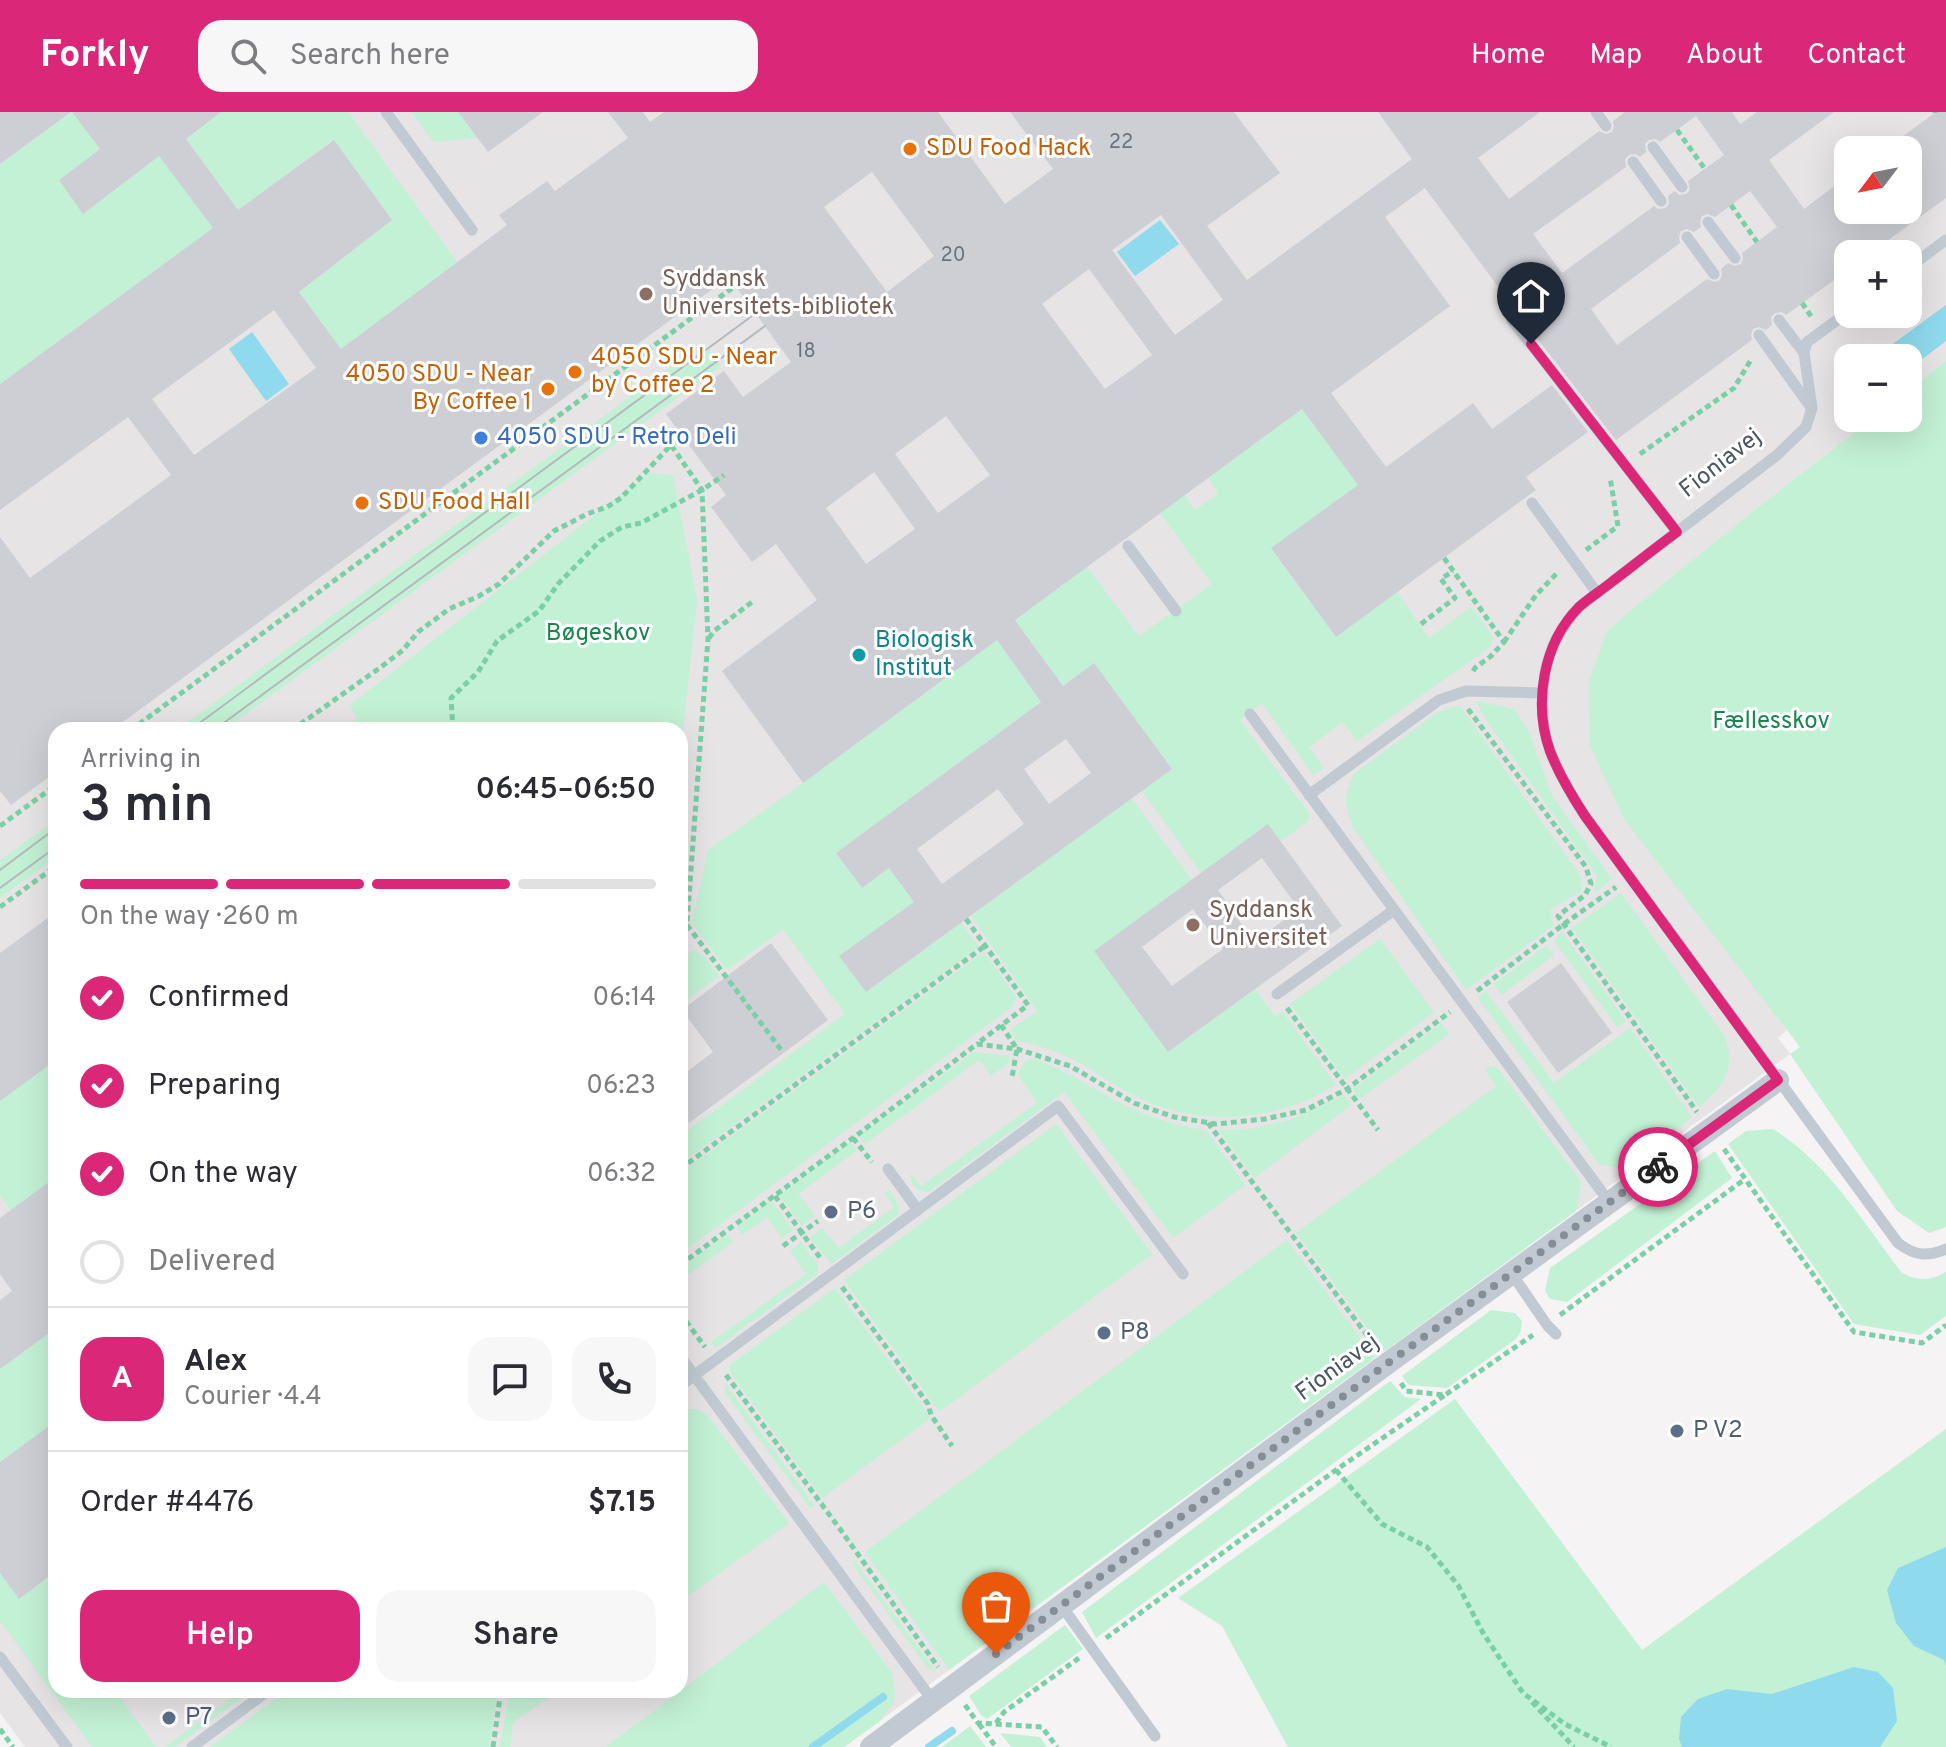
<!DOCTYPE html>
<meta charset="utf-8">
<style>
:root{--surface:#fff;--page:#f7f7f7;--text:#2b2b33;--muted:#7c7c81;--line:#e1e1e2;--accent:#db2777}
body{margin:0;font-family:Overpass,sans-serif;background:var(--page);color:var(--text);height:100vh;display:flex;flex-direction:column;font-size:30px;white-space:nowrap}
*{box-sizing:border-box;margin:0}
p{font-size:26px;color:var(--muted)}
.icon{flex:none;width:44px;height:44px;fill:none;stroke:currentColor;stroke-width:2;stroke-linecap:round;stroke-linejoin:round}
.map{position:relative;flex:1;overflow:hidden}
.details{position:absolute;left:48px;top:610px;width:640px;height:976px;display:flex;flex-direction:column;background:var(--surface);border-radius:24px;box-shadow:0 8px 32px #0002}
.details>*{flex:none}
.needle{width:52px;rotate:238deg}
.tools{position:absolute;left:1834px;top:24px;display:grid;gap:16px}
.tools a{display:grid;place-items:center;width:88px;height:88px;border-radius:16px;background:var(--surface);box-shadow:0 8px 32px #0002;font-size:40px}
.pin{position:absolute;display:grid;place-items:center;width:68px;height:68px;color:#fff;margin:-82px -34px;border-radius:50% 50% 50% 0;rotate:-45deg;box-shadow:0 0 8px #0007}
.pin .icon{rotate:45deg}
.courier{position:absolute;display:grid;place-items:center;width:80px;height:80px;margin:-40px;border:6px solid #db2777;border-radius:50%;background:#fff;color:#222;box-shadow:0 2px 10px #0007}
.summary em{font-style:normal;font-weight:600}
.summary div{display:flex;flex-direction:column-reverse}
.summary{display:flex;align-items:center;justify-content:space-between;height:136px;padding:0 32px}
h1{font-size:52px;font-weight:600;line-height:60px}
.bar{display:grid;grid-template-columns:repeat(4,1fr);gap:12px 8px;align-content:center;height:96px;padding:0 32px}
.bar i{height:10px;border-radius:6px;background:var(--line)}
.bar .current{background:var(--accent)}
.bar p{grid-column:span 4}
.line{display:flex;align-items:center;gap:20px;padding:0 32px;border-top:2px solid var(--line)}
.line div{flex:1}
.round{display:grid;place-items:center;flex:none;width:84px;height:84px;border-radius:24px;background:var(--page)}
ol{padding:0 32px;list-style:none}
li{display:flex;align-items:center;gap:24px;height:88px}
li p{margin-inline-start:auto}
li .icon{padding:8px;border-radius:50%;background:var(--accent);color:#fff;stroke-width:4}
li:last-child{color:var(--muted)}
li i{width:44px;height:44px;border:4px solid var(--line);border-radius:50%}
.cta{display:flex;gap:16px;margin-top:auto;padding:16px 32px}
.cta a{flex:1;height:92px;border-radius:24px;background:var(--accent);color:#fff;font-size:32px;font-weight:600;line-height:92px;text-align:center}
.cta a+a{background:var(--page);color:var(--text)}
header{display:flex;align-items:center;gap:48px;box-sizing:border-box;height:112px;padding:0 40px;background:var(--accent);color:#fff}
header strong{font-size:38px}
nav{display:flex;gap:44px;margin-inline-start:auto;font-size:28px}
.search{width:560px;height:72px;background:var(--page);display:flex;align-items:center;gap:20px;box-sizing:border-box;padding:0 28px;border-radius:24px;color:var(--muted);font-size:30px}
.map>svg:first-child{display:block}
</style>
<header>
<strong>Forkly</strong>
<div class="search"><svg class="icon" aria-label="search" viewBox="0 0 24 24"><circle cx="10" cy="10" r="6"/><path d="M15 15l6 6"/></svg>Search here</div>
<nav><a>Home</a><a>Map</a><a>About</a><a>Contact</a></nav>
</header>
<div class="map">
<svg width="1946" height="1635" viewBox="0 0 1946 1635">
<rect width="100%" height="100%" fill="#f5f3f3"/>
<path fill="#e6e4e5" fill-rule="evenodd" d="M0 0H1946V249L1908 279V246H1848V306H1873L1761 393 1607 519 1787 918 1778 926 1790 942 844 1635H25L0 1601ZM1848 38H1908V98H1848ZM1848 142H1908V202H1848ZM56 618H680V1578H56Z"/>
<g fill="#c3f1d5">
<polygon points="72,0 100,37 59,68 83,101 159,44 213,116 0,272 0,52"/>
<polygon points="221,0 348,0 458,151 341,237 299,180 392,108 333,28 238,98 186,27"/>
<polygon points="411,0 458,0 477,26 434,30"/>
<polygon points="703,231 721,254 224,618 177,618"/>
<polygon points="1946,249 1946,1115 1929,1121 1897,1099 1790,942 1800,935 1624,707 1590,634 1589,570 1607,519 1636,494 1761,393 1873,306 1908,306 1908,279"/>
<polygon points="1302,297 1358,373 1271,437 1335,524 1397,480 1429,526 1471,495 1493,525 1490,535 1357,629 1342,610 1309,635 1324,656 1313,663 1262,591 1240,608 1310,703 1309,708 1280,730 1201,761 1142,679 1094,551 1063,574 1015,508 1087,455 1139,524 1212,472 1160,401 1184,383 1195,398 1218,382 1208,366"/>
<polygon points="649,361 673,363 697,488 680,648 680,618 345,618 357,605 349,594"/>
<polygon points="997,528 1041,590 836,741 862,776 889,756 914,790 840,844 866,880 961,811 979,835 680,1052 680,1024 845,902 783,817 727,858 692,811 708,738 803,671"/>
<polygon points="1476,589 1513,597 1528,617 1552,684 1612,767 1594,781 1597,765 1591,755 1484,605"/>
<path d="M1459 593 1581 765V779L1550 798 1554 813 1466 878 1352 714C1345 693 1343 681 1355 661L1438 600Z"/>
<path d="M1131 686 1192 768 1095 840 1168 940 1255 877 1275 904 1282 899 1336 973C1323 979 1311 988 1297 992 1242 1011 1184 1010 1131 982 1109 971 1090 955 1068 945 1051 937 1033 932 1015 928L1011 917 1037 899 971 804Z"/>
<polygon points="56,708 56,745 0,786 0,748"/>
<path d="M1621 781 1725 925C1736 958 1724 973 1699 995L1572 816Z"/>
<polygon points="1562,820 1626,909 1617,915 1554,829"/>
<polygon points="1380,827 1434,900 1345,967 1290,892"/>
<polygon points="1546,834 1554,843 1501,883 1494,872"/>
<polygon points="693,838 706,846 719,864 680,893 680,869 689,841"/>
<polygon points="984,840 1016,885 1013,894 680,1142 680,1061"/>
<polygon points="1486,879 1554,971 1630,916 1692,1005 1628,1058 1599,1052 1478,886"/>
<polygon points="1441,911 1449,922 1360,987 1353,977"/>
<polygon points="974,940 1009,944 1009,951 991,963 979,948 865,1032 859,1023"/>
<path d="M1033 946 1069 962 1118 990 1144 1002 1171 1011 1207 1019 1245 1073 1173 1126 1064 980 929 1080 919 1079 912 1071 910 1060 921 1074 1037 991 1018 963C1021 954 1024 948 1033 946Z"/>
<polygon points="56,948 56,1065 11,1099 0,1084 0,986"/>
<polygon points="1490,955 1497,955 1581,1070 1576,1099 1385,1239 1296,1121 1496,974 1485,958"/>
<polygon points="1344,983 1351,993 1254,1066 1218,1018 1250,1017 1290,1008"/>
<polygon points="1056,1012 1152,1142 939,1300 844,1168"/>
<path d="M1773 1017C1828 1051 1864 1111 1902 1161 1917 1169 1931 1169 1946 1160V1204L1920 1223 1854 1212 1728 1032 1746 1019Z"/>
<polygon points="850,1030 856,1039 798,1082 815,1104 802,1114 779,1083"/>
<polygon points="1715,1039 1732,1066 1567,1190 1550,1187 1545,1179 1550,1156"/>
<path d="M889 1078C895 1087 901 1092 898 1103L831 1152 810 1125 822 1116 839 1136 894 1095 884 1081Z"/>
<polygon points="769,1090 774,1092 793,1118 781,1126 767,1105 742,1123 737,1115"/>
<polygon points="727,1122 733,1130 680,1169 680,1157"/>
<polygon points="1287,1128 1375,1246 949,1558 865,1440"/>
<polygon points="801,1130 818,1153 817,1162 716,1236 711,1230 806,1162 790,1139"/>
<polygon points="835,1176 931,1306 822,1386 730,1260 730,1253"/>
<polygon points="1491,1198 1515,1201 1522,1209 1521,1219 1516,1227 1447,1276 1409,1273 1402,1264"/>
<polygon points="56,1216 56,1309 0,1350 0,1257"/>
<polygon points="1390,1269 1405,1285 1421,1287 1096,1526 1082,1500"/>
<polygon points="725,1271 814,1393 810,1396 725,1281"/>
<polygon points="1455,1287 1642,1538 1946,1317 1946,1635 1288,1635 1222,1514 1178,1486"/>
<polygon points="680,1297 697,1297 707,1303 789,1411 680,1490"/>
<polygon points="854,1448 936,1560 928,1556 923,1550 853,1453"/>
<polygon points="56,1459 56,1578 114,1578 156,1635 92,1635 0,1509 0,1461 19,1486"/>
<polygon points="824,1470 892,1561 895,1579 894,1590 880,1609 844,1635 606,1635"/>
<polygon points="1065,1513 1083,1537 987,1607 981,1603 969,1584"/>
<polygon points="242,1578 252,1578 175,1635 165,1635"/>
<polygon points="288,1578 498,1578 489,1635 210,1635"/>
<polygon points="510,1578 559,1578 513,1611 510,1635 500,1635"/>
<polygon points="970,1614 986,1635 942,1635"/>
<polygon points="1000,1621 1040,1625 1047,1635 1011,1635"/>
</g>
<g fill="#90daee">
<polygon points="1160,108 1179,132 1135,164 1117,140"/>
<polygon points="1946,193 1946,229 1908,258 1908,246 1882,246 1894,231"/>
<polygon points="252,220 289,272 266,289 229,237"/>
<polygon points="1946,1435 1946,1554 1944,1548 1914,1534 1896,1511 1887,1478 1898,1456"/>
<polygon points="1854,1555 1878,1560 1893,1576 1897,1609 1880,1635 1682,1635 1679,1627 1681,1605 1698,1587 1727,1577 1772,1582"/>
</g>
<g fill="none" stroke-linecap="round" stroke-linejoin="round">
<g stroke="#90daee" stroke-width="8">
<polyline points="813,1635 883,1585"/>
<polyline points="929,1635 952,1619"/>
</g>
</g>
<g fill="#cdcfd5" fill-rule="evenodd">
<polygon points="0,0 71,0 0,52"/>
<path d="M72 0H221L186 27 238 98 334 28 392 108 299 180 341 237 507 113 499 103 547 69 555 79 628 26 608 0H643L650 10 664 0H938L1005 92 1053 57 1010 0H1234L1280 61 1207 114 1247 168 1412 47 1378 0H1540L1478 46 1509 87 1599 19 1606 22 1612 20 1614 14 1613 9 1625 0H1732L1740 12 1757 0H1834L1769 48 1804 97 1848 64V98H1908V38H1884L1936 0H1946V86L1869 142H1848V158L1786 203 1782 200 1775 201 1771 205 1772 213 1766 218 1759 215 1753 217 1751 223 1752 228 1616 328 1519 203 1425 76 1385 105 1450 194 1331 281 1386 355 1473 291 1492 317 1552 273 1588 320 1526 365 1536 378 1336 525 1271 436 1358 373 1302 297 1015 508 1063 574 1094 551 1172 657 866 880 839 844 914 790 889 756 862 776 836 741 1041 590 997 528 803 671 722 559 817 488 776 432 752 450 711 395 726 383 666 302 724 259 743 285 791 250 729 165 112 618H56V660L11 693 0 679V425L30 466 171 363 128 305 0 398V272L213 116 159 44 83 102 59 68 100 37ZM1696 4 1724 43 1688 69 1690 78 1686 82 1679 83 1675 79 1668 84 1669 92 1665 96 1658 97 1654 94 1562 161 1533 122 1626 55 1625 47 1629 43 1636 42 1640 45 1646 40 1645 32 1649 28 1656 27 1660 30ZM872 60 934 144 887 180 824 95ZM1750 79 1777 115 1742 141 1743 146 1741 152 1735 154 1728 151 1721 157 1722 162 1720 168 1714 170 1707 167 1617 233 1591 197 1680 131 1679 125 1681 119 1687 117 1694 120 1701 115 1700 110 1702 104 1708 102 1715 105ZM1161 103 1223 188 1175 223 1112 138ZM1089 157 1152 243 1105 277 1042 192ZM274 198 316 256 194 343 152 287ZM946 304 990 363 938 401 895 342ZM874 360 915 417 866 452 826 396ZM1066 627 1091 661 1049 692 1024 657ZM998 677 1024 712 942 772 917 737Z"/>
<polygon points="458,0 543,0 488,40"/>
<path d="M1268 712 1342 814 1168 940 1094 839ZM1262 746 1299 797 1254 830 1218 778ZM1193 797 1223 837 1172 874 1142 835Z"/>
<polygon points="56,800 56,948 0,989 0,841"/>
<polygon points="771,831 828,908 689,1011 680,1000 680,965 713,940 682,898"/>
<polygon points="1561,851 1612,921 1558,961 1507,890"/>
<polygon points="56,1065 56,1216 0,1257 0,1188 12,1179 0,1162 0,1106"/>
<polygon points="56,1309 56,1459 19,1487 0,1461 0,1350"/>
</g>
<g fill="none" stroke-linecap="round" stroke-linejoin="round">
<g stroke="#7ad0a6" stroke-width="5" stroke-dasharray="6 4" stroke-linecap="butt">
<polyline points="1935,0 1935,1"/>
<polyline points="1677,18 1705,57"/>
<polyline points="1731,93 1757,130"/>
<polyline points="1802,191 1813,207"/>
<polyline points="1640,342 1734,276 1752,246"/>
<polyline points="1586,438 1618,414 1610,365"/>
<polyline points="1444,446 1504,530 1491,544 1475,556 1472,561"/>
<polyline points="1421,512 1455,486 1441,467 1453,459"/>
<polyline points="709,526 714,519 752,490"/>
<polyline points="1504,530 1536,483 1559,459"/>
<polyline points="1468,597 1586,755 1591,772 1585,783 1558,804 1697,1000"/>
<polyline points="131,618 735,174"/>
<polyline points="292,618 381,555 403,538 418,520 449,497 479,484 499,472 554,419 587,402 607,395 621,386 671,333 702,378 708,527 687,812 680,831"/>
<polyline points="453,618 451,586 478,560 497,529 539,499 558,472 600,429 622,415 641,411 702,378 724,363"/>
<polyline points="0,714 56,673"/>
<polyline points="0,795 56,754"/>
<polyline points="966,807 1028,893 978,931"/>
<polyline points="687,813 782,939"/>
<polyline points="1477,879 1564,812 1616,775"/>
<polyline points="1287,896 1378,1018"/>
<polyline points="1001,913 1017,937 1012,965"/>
<polyline points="1208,1011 1375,1234"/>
<polyline points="853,1026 872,1050"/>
<polyline points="1724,1037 1854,1220 1922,1231 1946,1213"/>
<polyline points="680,1057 985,834"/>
<polyline points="775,1084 821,1147"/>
<polyline points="783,1134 818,1109"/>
<polyline points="680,1153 853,1026 977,932 1017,937 1070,954 1134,991 1174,1005 1216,1012 1265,1007 1306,998 1347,977 1450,900"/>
<polyline points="842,1175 928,1292 931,1303 952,1334"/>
<polyline points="680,1201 705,1235"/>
<polyline points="1560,1203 1745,1067"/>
<polyline points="726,1263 840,1417 938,1555"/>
<polyline points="1401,1271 1406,1279 1445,1283 1533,1223"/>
<polyline points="1336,1358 1382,1412 1427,1435 1458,1473 1483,1521 1523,1581 1565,1612 1611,1635"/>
<polyline points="1106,1526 1336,1358 1445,1283"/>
<polyline points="1532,1590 1574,1635"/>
<polyline points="965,1593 978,1611 1042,1615 1057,1635"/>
<polyline points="996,1611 1004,1600 1079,1546"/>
<polyline points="979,1612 996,1635"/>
<polyline points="0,1617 13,1635"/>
<polyline points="493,1635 501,1578"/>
</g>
<g stroke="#c1cad2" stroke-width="11">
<polyline points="386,0 472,118"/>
<polyline points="1596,0 1606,14"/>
<polyline points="1653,35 1682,75"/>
<polyline points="1633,50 1661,89"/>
<polyline points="1708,110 1735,146"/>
<polyline points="1687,125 1714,162"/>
<polyline points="1908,156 1946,128"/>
<path d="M1848 200 1807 230 1804 241 1812 296 1806 315 1777 343 1579 495C1569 508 1558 520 1552 536 1540 567 1539 608 1550 639 1559 663 1572 684 1585 704L1898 1131C1915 1144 1927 1145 1946 1137"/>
<polyline points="1512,208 1677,420"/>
<polyline points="1779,208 1804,241"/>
<polyline points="1759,223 1810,294"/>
<polyline points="1532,391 1597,481"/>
<polyline points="1128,434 1176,499"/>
<polyline points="1250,602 1610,1091"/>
<polyline points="1309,683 1439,588 1466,579 1543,581"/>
<polyline points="1277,882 1394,798"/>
<polyline points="888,1057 918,1098"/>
<polyline points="1512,1162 1547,1213 1556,1222"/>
<polyline points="680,1244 933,1589"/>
<polyline points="680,1274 1058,994 1183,1162"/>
<polyline points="1061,1493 1155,1624"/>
<polyline points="0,1545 67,1635"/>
<polyline points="192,1635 269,1578"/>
</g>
<polyline stroke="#c1cad2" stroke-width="22" points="871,1635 1388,1251 1778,968"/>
<g stroke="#b5b8bd" stroke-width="2">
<polyline points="190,618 756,201"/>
<polyline points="214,618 765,214"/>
<polyline points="0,758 56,716"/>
<polyline points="0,776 56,735"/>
</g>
</g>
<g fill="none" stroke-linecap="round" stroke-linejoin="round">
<polyline stroke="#868d94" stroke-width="8" stroke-dasharray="0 14.4" points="996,1542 1388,1251 1658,1055"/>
<path stroke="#db2777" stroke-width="10" d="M1531 232 1677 420C1655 436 1634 453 1613 469 1602 478 1589 486 1579 495 1543 531 1533 592 1550 639 1559 663 1572 684 1585 704L1778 968 1658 1055"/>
</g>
<g fill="#e8710a" stroke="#fff" stroke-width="3">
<circle cx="910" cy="37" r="8"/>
<circle cx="575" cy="260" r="8"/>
<circle cx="548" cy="277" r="8"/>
<circle cx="362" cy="391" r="8"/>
</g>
<g fill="#8d6e63" stroke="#fff" stroke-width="3">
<circle cx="646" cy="182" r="8"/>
<circle cx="1193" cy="813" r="8"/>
</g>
<circle fill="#3f7fe0" stroke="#fff" stroke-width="3" cx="481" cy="326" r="8"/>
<circle fill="#0f9aa8" stroke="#fff" stroke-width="3" cx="859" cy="543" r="8"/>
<g fill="#5c6f8a" stroke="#fff" stroke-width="3">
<circle cx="831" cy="1100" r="8"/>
<circle cx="1104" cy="1221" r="8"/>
<circle cx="1677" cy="1319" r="8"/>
<circle cx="169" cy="1606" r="8"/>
</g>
<g text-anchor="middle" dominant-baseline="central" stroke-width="6" stroke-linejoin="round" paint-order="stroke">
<g font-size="20" fill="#6b747e">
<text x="1121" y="31">22</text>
<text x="953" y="144">20</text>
<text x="806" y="240">18</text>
</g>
<g font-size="24" fill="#c56008" stroke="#fff" text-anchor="start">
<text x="926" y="37">SDU Food Hack</text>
<text x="591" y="246">4050 SDU - Near<tspan x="591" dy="28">by Coffee 2</tspan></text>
<text x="532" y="263" text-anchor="end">4050 SDU - Near<tspan x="532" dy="28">By Coffee 1</tspan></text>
<text x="378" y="391">SDU Food Hall</text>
</g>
<g font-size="24" fill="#785e54" stroke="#fff" text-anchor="start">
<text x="662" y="168">Syddansk<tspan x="662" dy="28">Universitets-bibliotek</tspan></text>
<text x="1209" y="799">Syddansk<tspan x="1209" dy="28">Universitet</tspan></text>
</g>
<g font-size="24" fill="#366cbe" stroke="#fff" text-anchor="start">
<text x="497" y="326">4050 SDU - Retro Deli</text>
</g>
<g font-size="24" fill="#4a5661" stroke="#fff">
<text transform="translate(1721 352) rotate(-38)">Fioniavej</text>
<text transform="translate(1338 1256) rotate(-36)">Fioniavej</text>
</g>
<g font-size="24" fill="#17864f" stroke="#fff">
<text x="598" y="522">Bøgeskov</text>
<text x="1771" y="610">Fællesskov</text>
</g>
<g font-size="24" fill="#0d838f" stroke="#fff" text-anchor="start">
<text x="875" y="529">Biologisk<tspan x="875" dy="28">Institut</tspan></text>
</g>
<g font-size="24" fill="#4e5e75" stroke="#fff" text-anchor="start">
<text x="847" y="1100">P6</text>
<text x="1120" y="1221">P8</text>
<text x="1693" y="1319">P V2</text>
<text x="185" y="1606">P7</text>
</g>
</g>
</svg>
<div class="tools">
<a><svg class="needle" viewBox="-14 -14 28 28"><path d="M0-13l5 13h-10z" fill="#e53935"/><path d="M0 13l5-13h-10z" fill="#7c7c81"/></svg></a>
<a>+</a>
<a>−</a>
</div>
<div class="pin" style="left:996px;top:1542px;background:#ea580c"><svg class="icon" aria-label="bag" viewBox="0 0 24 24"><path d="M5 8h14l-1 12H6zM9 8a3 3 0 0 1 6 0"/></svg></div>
<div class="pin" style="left:1531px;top:232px;background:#1f2937"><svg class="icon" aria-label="home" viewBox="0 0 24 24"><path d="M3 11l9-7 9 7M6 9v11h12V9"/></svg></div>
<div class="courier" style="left:1658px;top:1055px"><svg class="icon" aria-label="bike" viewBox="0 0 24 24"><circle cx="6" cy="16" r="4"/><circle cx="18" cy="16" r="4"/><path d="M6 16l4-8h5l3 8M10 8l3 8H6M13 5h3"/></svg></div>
<section class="details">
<div class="summary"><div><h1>3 min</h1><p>Arriving in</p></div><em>06:45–06:50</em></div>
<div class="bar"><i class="current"></i><i class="current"></i><i class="current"></i><i></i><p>On the way · 260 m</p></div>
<ol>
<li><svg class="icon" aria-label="check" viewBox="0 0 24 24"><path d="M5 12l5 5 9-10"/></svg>Confirmed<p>06:14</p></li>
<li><svg class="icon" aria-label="check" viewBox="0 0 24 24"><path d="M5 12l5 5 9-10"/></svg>Preparing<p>06:23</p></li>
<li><svg class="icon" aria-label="check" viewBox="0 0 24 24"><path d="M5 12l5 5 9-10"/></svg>On the way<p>06:32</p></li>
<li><i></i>Delivered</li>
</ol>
<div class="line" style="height:144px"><b class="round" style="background:var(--accent);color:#fff">A</b><div><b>Alex</b><p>Courier · 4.4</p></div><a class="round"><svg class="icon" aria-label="chat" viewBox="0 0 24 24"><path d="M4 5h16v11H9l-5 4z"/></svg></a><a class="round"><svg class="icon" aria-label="phone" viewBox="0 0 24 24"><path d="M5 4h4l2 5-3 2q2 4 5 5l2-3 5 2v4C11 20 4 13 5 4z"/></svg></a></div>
<div class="line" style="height:104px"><div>Order #4476</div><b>$7.15</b></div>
<div class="cta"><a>Help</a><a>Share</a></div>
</section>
</div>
